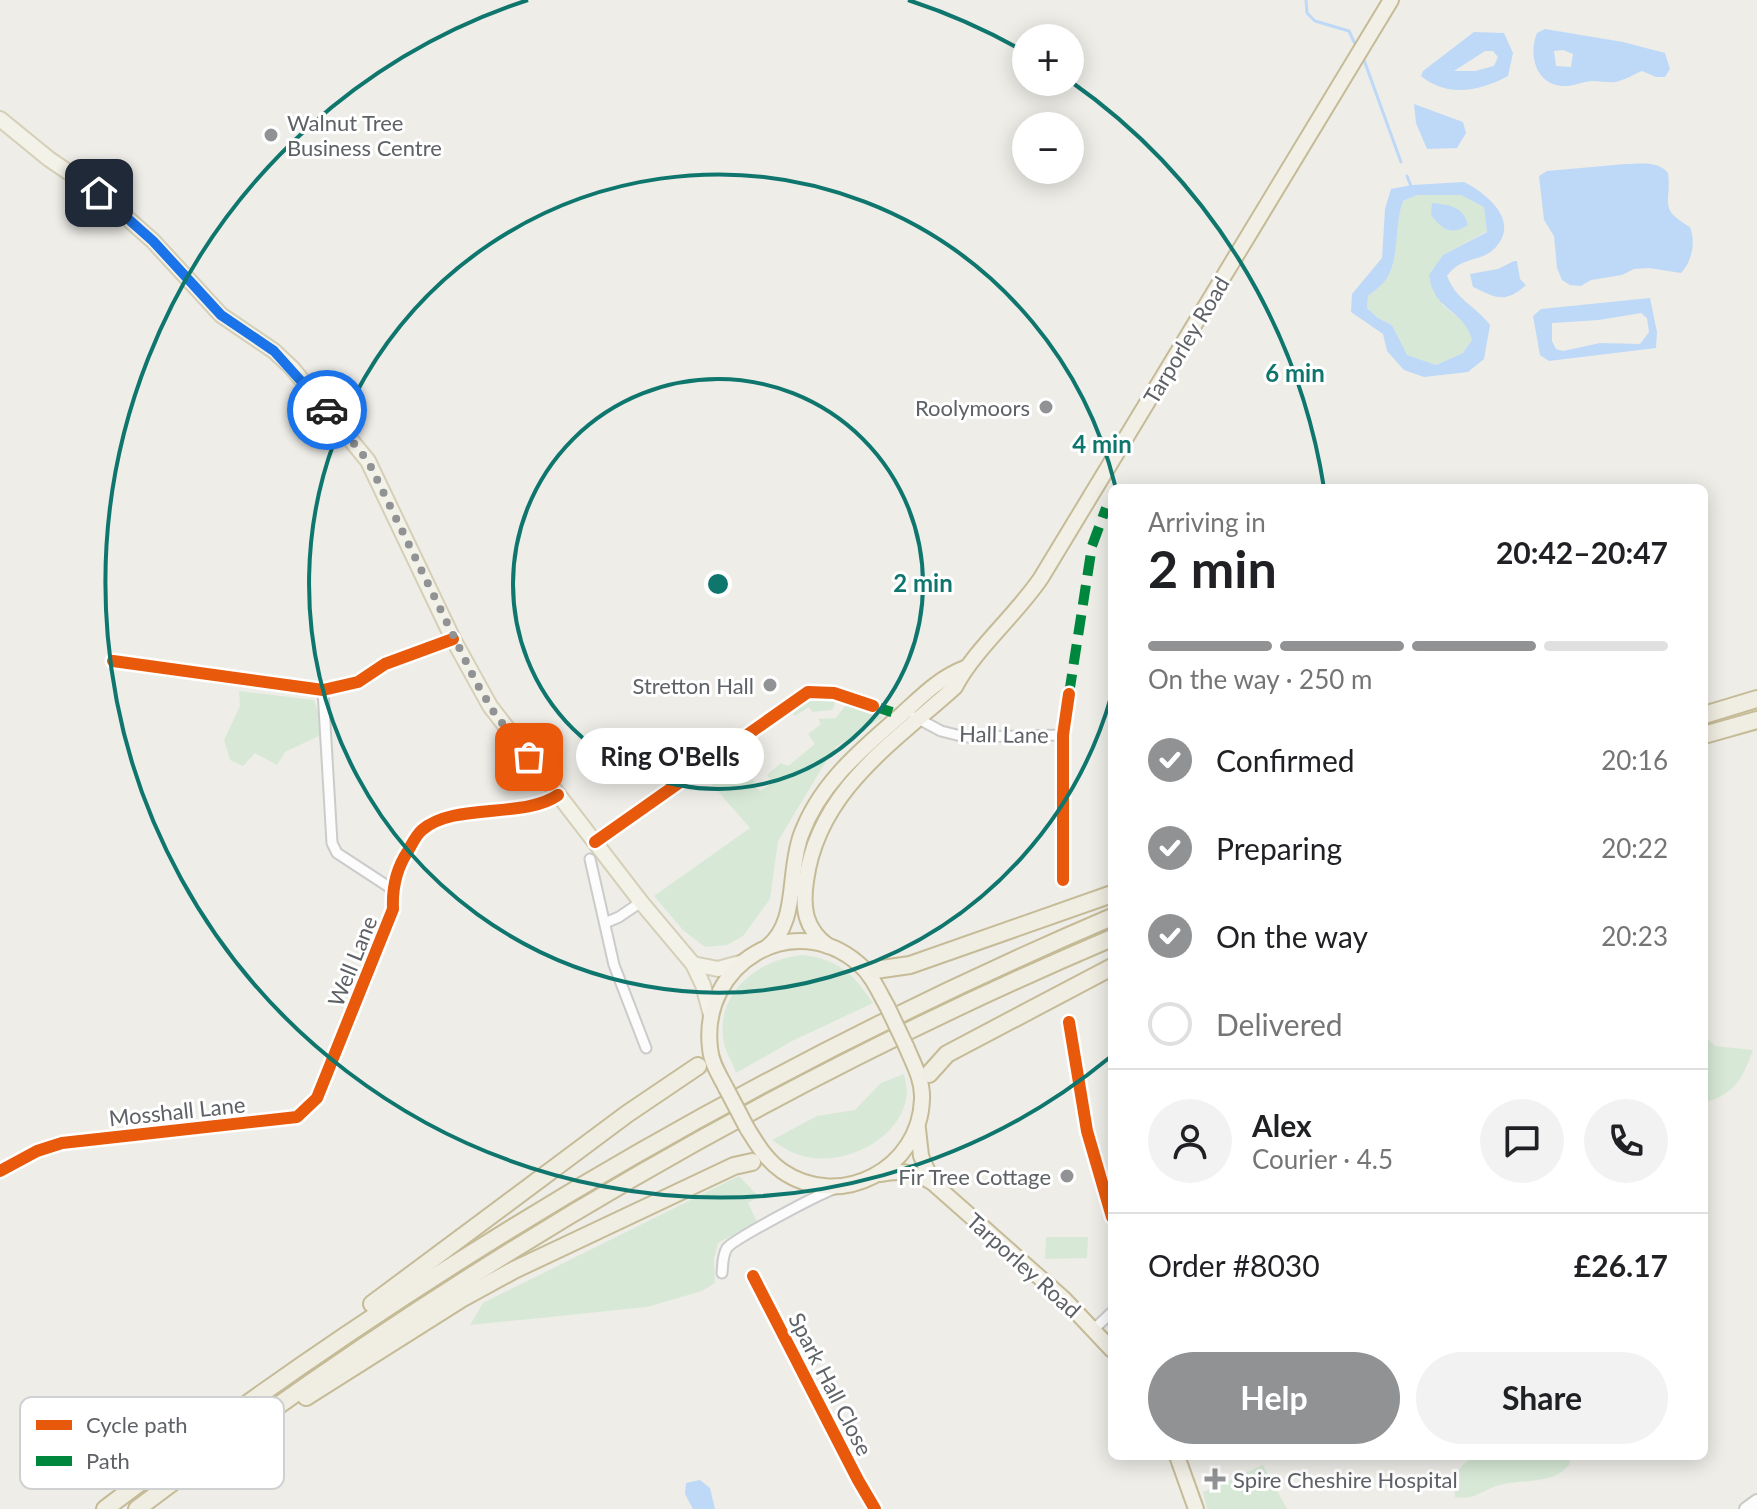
<!DOCTYPE html>
<meta charset="utf-8">
<style>
:root{--surface:#fff;--page:#f2f2f2;--text:#202124;--muted:#757577;--line:#e0e0e0;--accent:#909294}
body{margin:0;font-family:Lato,sans-serif;background:var(--page);color:var(--text);height:100vh;display:flex;flex-direction:column;font-size:30px;white-space:nowrap}
*{box-sizing:border-box;margin:0}
p{font-size:26px;color:var(--muted)}
.icon{flex:none;width:44px;height:44px;fill:none;stroke:currentColor;stroke-width:2;stroke-linecap:round;stroke-linejoin:round}
.map{position:relative;flex:1;overflow:hidden}
.sheet{position:absolute;left:1108px;top:484px;width:600px;height:976px;display:flex;flex-direction:column;background:var(--surface);border-radius:12px;box-shadow:0 4px 20px #0003}
.sheet>*{flex:none}
.fabs{position:absolute;left:1012px;top:24px;display:grid;gap:16px}
.fabs a{display:grid;place-items:center;width:72px;height:72px;border-radius:50%;background:var(--surface);box-shadow:0 4px 20px #0003;font-size:40px}
.pin{position:absolute;display:grid;place-items:center;width:68px;height:68px;color:#fff;margin:-34px;border-radius:16px;box-shadow:0 4px 12px #0006}
.courier{position:absolute;display:grid;place-items:center;width:80px;height:80px;margin:-40px;border:6px solid #1a73e8;border-radius:50%;background:#fff;color:#222;box-shadow:0 2px 10px #0007}
.bubble{position:absolute;height:56px;border-radius:28px;background:var(--surface);box-shadow:0 4px 20px #0003;font-size:26px;font-weight:700;line-height:56px;text-align:center}
.summary em{font-style:normal;font-weight:700}
.summary div{display:flex;flex-direction:column-reverse}
.summary{display:flex;align-items:center;justify-content:space-between;height:136px;padding:0 40px}
h1{font-size:52px;font-weight:700;line-height:60px}
.bar{display:grid;grid-template-columns:repeat(4,1fr);gap:12px 8px;align-content:center;height:96px;padding:0 40px}
.bar i{height:10px;border-radius:6px;background:var(--line)}
.bar .current{background:var(--accent)}
.bar p{grid-column:span 4}
.line{display:flex;align-items:center;gap:20px;padding:0 40px;border-top:2px solid var(--line)}
.line div{flex:1}
.round{display:grid;place-items:center;flex:none;width:84px;height:84px;border-radius:42px;background:var(--page)}
ol{padding:0 40px;list-style:none}
li{display:flex;align-items:center;gap:24px;height:88px}
li p{margin-inline-start:auto}
li .icon{padding:8px;border-radius:50%;background:var(--accent);color:#fff;stroke-width:4}
li:last-child{color:var(--muted)}
li i{width:44px;height:44px;border:4px solid var(--line);border-radius:50%}
.cta{display:flex;gap:16px;margin-top:auto;padding:16px 40px}
.cta a{flex:1;height:92px;border-radius:48px;background:var(--accent);color:#fff;font-size:32px;font-weight:700;line-height:92px;text-align:center}
.cta a+a{background:var(--page);color:var(--text)}
.map>svg:first-child{display:block}
</style>
<div class="map">
<svg width="1757" height="1509" viewBox="0 0 1757 1509">
<rect width="100%" height="100%" fill="#eeede8"/>
<g fill="#d7e9d6">
<path d="M1417 195H1461L1484 207 1487 231 1443 255 1442 305 1468 325 1472 340 1463 353 1436 365 1406 355 1392 325 1378 318 1367 308 1368 296C1374 291 1383 285 1387 278 1399 259 1394 225 1403 201Z"/>
<polygon points="239,691 314,700 325,733 285,752 277,765 255,753 243,766 230,760 224,740 240,706"/>
<polygon points="813,696 831,697 835,703 832,710 812,712 809,707 795,716 790,709"/>
<polygon points="848,702 883,717 836,747 822,768 778,841 770,899 743,936 727,945 705,947 683,930 654,896 750,828 701,772 732,752 754,781 753,786 761,791 772,783 767,775 781,763 788,766 815,744 808,734 821,724 818,719 836,718"/>
<path d="M803 955C840 960 853 974 873 1003L792 1041 736 1073C733 1062 726 1054 724 1043 714 993 758 959 803 955Z"/>
<path d="M1704 1035 1715 1046 1753 1050C1742 1079 1736 1093 1704 1103Z"/>
<path d="M904 1074C905 1079 907 1087 907 1093 903 1136 852 1163 812 1158 797 1156 784 1149 772 1140L817 1116 855 1110 881 1083Z"/>
<polygon points="739,1176 759,1197 748,1203 757,1222 718,1243 714,1259 715,1283 702,1291 647,1307 470,1325 483,1303"/>
<polygon points="1046,1237 1088,1237 1087,1258 1045,1259"/>
<path d="M1475 1456H1569L1570 1463C1556 1486 1519 1478 1497 1486 1478 1492 1476 1500 1455 1497 1453 1477 1456 1467 1475 1456Z"/>
<polygon points="1263,1465 1287,1509 1207,1509 1203,1492"/>
</g>
<g fill="#bed9f7" fill-rule="evenodd">
<path d="M1545 29 1623 42 1665 53 1670 69 1665 77H1656L1642 71C1634 74 1627 79 1619 81 1611 84 1602 81 1594 81 1583 81 1573 87 1562 86 1536 84 1528 55 1537 33ZM1563 50 1573 54 1571 67 1556 66 1554 51Z"/>
<path d="M1474 32 1504 33 1513 53 1508 76C1480 91 1448 98 1421 76L1423 71ZM1485 51H1493L1498 57 1494 66 1475 71H1454Z"/>
<polygon points="1414,104 1463,122 1466,133 1457,148 1427,149 1416,123"/>
<path d="M1625 164C1639 164 1658 160 1668 173 1672 203 1657 208 1690 227 1696 243 1692 261 1681 273L1649 268 1634 269 1622 275 1591 280 1581 286 1570 285 1562 280 1557 268 1554 236 1544 220 1539 176 1547 171Z"/>
<path d="M1464 182C1486 193 1520 220 1496 247 1482 263 1462 255 1447 276 1457 301 1475 305 1490 325L1484 359 1468 372 1424 377 1404 370 1387 351 1383 334 1351 312 1352 294 1382 258 1385 209 1391 189 1412 185ZM1417 195H1461L1484 207 1487 232 1443 255 1429 275C1434 313 1464 308 1472 340L1463 353 1436 365 1407 355 1392 325 1378 318 1367 308 1368 296C1374 291 1383 285 1387 278 1400 257 1394 225 1403 201Z"/>
<path d="M1432 203C1450 205 1463 206 1468 225 1451 236 1443 230 1431 215Z"/>
<path d="M1514 261H1517L1520 279 1526 285C1505 304 1496 298 1473 287L1470 274 1498 269Z"/>
<path d="M1650 298 1657 332 1656 348 1549 361 1540 355 1533 316 1541 309ZM1641 313 1647 318 1649 332 1640 344 1600 343 1563 351 1556 349 1552 341V323L1599 320Z"/>
<polygon points="700,1480 710,1488 715,1509 693,1509 685,1494 686,1483"/>
</g>
<g fill="none" stroke-linecap="round" stroke-linejoin="round">
<g stroke="#bed9f7" stroke-width="3">
<polyline points="1306,0 1307,13 1315,21 1349,31 1355,44"/>
<polyline points="1364,60 1401,162"/>
<polyline points="1407,176 1411,186"/>
</g>
<g stroke="#cbcbcb" stroke-width="13">
<g id="minor">
<polyline points="113,661 323,690 358,682 385,664 453,639"/>
<polyline points="323,690 332,843 337,853 392,889"/>
<polyline points="915,717 941,731 965,737 1063,735"/>
<polyline points="595,842 808,692 834,693 873,706"/>
<polyline points="590,859 614,965 646,1048"/>
<polyline points="1063,880 1063,735 1069,694"/>
<polyline points="605,923 619,917 641,902"/>
<polyline points="1069,1022 1087,1131 1112,1217"/>
<path d="M0 1171 37 1151 62 1143 297 1117 317 1098 393 909C392 887 396 869 408 851 412 844 416 835 422 830 454 802 524 819 558 795"/>
<path d="M722 1273C723 1265 722 1256 727 1248 734 1239 819 1194 834 1189"/>
<polyline points="753,1276 858,1480 875,1509"/>
<polyline points="1094,1329 1112,1312"/>
</g>
</g>
<g stroke="#c9cac8" stroke-width="16">
<polyline id="secondary" points="1746,1509 1757,1501"/>
</g>
<g stroke="#d5cfb7" stroke-width="18">
<g id="primary">
<polyline points="0,119 49,159 99,193 153,241 221,315 274,351 292,368 368,461 453,639 490,706 641,902 693,964 703,985 711,1015"/>
<polyline points="693,964 718,969 740,963"/>
</g>
</g>
<g stroke="#c5bb96" stroke-width="18">
<g id="trunk">
<path d="M828 946C805 929 802 908 806 881 818 791 893 743 955 687 975 649 1016 615 1041 578L1391 0"/>
<path d="M766 948C799 924 787 873 801 835 820 783 861 750 901 715 922 696 939 678 965 668"/>
<path d="M726 1088C720 1076 711 1063 710 1048 700 964 793 907 859 964 872 975 879 992 887 1006"/>
<path d="M747 1128C757 1144 766 1160 782 1171 840 1211 920 1169 922 1099 923 1080 913 1063 906 1046"/>
<polyline points="918,1129 921,1156 932,1181"/>
<path d="M881 1174C901 1170 916 1172 933 1183L1064 1299 1112 1350"/>
<polyline points="1177,1456 1196,1509"/>
</g>
</g>
<g stroke="#c5bb96" stroke-width="20">
<g id="motorway">
<polyline points="1704,715 1757,699"/>
<polyline points="1704,735 1757,720"/>
<polyline points="875,970 910,965 1112,894"/>
<polyline points="929,1074 947,1054 1112,967"/>
<polyline points="372,1304 627,1114 698,1066"/>
<polyline points="306,1397 461,1299 514,1270 734,1166 752,1162"/>
<path d="M105 1509C416 1270 752 1071 1112 917"/>
<path d="M137 1509C438 1280 764 1086 1112 938"/>
</g>
</g>
<use href="#minor" stroke="#fcfcfc" stroke-width="9"/>
<use href="#secondary" stroke="#fcfcfc" stroke-width="12"/>
<use href="#primary" stroke="#f3f2e9" stroke-width="14"/>
<use href="#trunk" stroke="#f2f0e6" stroke-width="14"/>
<use href="#motorway" stroke="#f0ede2" stroke-width="16"/>
<g stroke="#c5bb96" stroke-width="18" stroke-linecap="butt">
<g id="trunk-bridge">
<polyline points="887,1006 906,1046"/>
<polyline points="726,1088 747,1128"/>
</g>
</g>
<use href="#trunk-bridge" stroke="#f2f0e6" stroke-width="14"/>
<g stroke="#00873e" stroke-width="10" stroke-dasharray="20 10" stroke-linecap="butt">
<polyline points="1069,694 1092,546 1106,508"/>
<polyline points="873,706 901,715"/>
</g>
<g stroke="#fff" stroke-width="17">
<g id="cycleway">
<polyline points="113,661 323,690 358,682 385,664 453,639"/>
<polyline points="595,842 808,692 834,693 873,706"/>
<polyline points="1063,880 1063,735 1069,694"/>
<polyline points="1069,1022 1087,1131 1112,1217"/>
<path d="M0 1171 37 1151 62 1143 297 1117 317 1098 393 909C392 887 396 869 408 851 412 844 416 835 422 830 454 802 524 819 558 795"/>
<polyline points="753,1276 858,1480 875,1509"/>
</g>
</g>
<use href="#cycleway" stroke="#e8590c" stroke-width="12"/>
</g>
<g fill="none" stroke-linecap="round" stroke-linejoin="round">
<polyline stroke="#909294" stroke-width="8" stroke-dasharray="0 14.4" points="327,410 368,461 476,682 495,714 529,757"/>
<polyline stroke="#1a73e8" stroke-width="10" points="99,193 153,241 221,315 274,351 327,410"/>
</g>
<g fill="none" stroke="#0f766e" stroke-width="4">
<circle cx="718" cy="584" r="205"/>
<path d="M1111 697A409 409 0 1 1 1115 485"/>
<path d="M1109 1058A614 614 0 1 1 528 0M908 0A614 614 0 0 1 1025 52M1070 81A614 614 0 0 1 1324 488"/>
</g>
<g fill="#909294" stroke="#fff" stroke-width="3">
<circle cx="271" cy="135" r="8"/>
<circle cx="1046" cy="407" r="8"/>
<circle cx="770" cy="685" r="8"/>
<circle cx="1067" cy="1176" r="8"/>
<path d="M1211 1467h8v8h8v8h-8v8h-8v-8h-8v-8h8z"/>
</g>
<g text-anchor="middle" dominant-baseline="central" stroke-width="6" stroke-linejoin="round" paint-order="stroke">
<g font-size="22" fill="#5e6166" stroke="#fff" text-anchor="end">
<text x="287" y="122" text-anchor="start">Walnut Tree<tspan x="287" dy="25">Business Centre</tspan></text>
<text x="1030" y="407">Roolymoors</text>
<text x="754" y="685">Stretton Hall</text>
<text x="1051" y="1176">Fir Tree Cottage</text>
<text x="1233" y="1479" text-anchor="start">Spire Cheshire Hospital</text>
</g>
<g font-size="22" fill="#5e6166" stroke="#fff">
<text transform="translate(1186 340) rotate(-59)">Tarporley Road</text>
<text transform="translate(1004 734) rotate(1)">Hall Lane</text>
<text transform="translate(352 961) rotate(-68)">Well Lane</text>
<text transform="translate(177 1111) rotate(-6)">Mosshall Lane</text>
<text transform="translate(1024 1265) rotate(42)">Tarporley Road</text>
<text transform="translate(831 1384) rotate(63)">Spark Hall Close</text>
</g>
</g>
<rect x="20" y="1397" width="264" height="92" rx="12" fill="#fff" stroke="#cfd0d1" stroke-width="2"/>
<rect x="36" y="1420" width="36" height="10" fill="#e8590c"/>
<rect x="36" y="1456" width="36" height="10" fill="#00873e"/>
<g font-size="22" fill="#5e6166">
<text x="86" y="1433">Cycle path</text>
<text x="86" y="1469">Path</text>
</g>
<circle cx="718" cy="584" r="12" fill="#0f766e" stroke="#fff" stroke-width="4"/>
<g font-size="24" text-anchor="middle" font-weight="bold" fill="#0f766e" stroke="#fff" stroke-width="6" stroke-linejoin="round" paint-order="stroke">
<text x="1295" y="382">6 min</text>
<text x="1102" y="453">4 min</text>
<text x="923" y="592">2 min</text>
</g>
</svg>
<div class="fabs">
<a>+</a>
<a>−</a>
</div>
<div class="pin" style="left:529px;top:757px;background:#ea580c"><svg class="icon" aria-label="bag" viewBox="0 0 24 24"><path d="M5 8h14l-1 12H6zM9 8a3 3 0 0 1 6 0"/></svg></div>
<div class="pin" style="left:99px;top:193px;background:#1f2937"><svg class="icon" aria-label="home" viewBox="0 0 24 24"><path d="M3 11l9-7 9 7M6 9v11h12V9"/></svg></div>
<div class="courier" style="left:327px;top:410px"><svg class="icon" aria-label="car" viewBox="0 0 24 24"><path d="M5 17H2v-5l4-1 3-4h7l3 4 3 1v5h-3M9 17h6M6 11h13"/><circle cx="7" cy="17" r="2"/><circle cx="17" cy="17" r="2"/></svg></div>
<div class="bubble" style="left:576px;top:728px;width:188px">Ring O'Bells</div>
<section class="sheet">
<div class="summary"><div><h1>2 min</h1><p>Arriving in</p></div><em>20:42–20:47</em></div>
<div class="bar"><i class="current"></i><i class="current"></i><i class="current"></i><i></i><p>On the way · 250 m</p></div>
<ol>
<li><svg class="icon" aria-label="check" viewBox="0 0 24 24"><path d="M5 12l5 5 9-10"/></svg>Confirmed<p>20:16</p></li>
<li><svg class="icon" aria-label="check" viewBox="0 0 24 24"><path d="M5 12l5 5 9-10"/></svg>Preparing<p>20:22</p></li>
<li><svg class="icon" aria-label="check" viewBox="0 0 24 24"><path d="M5 12l5 5 9-10"/></svg>On the way<p>20:23</p></li>
<li><i></i>Delivered</li>
</ol>
<div class="line" style="height:144px"><a class="round"><svg class="icon" aria-label="person" viewBox="0 0 24 24"><circle cx="12" cy="8" r="4"/><path d="M4 21q1-7 8-7t8 7"/></svg></a><div><b>Alex</b><p>Courier · 4.5</p></div><a class="round"><svg class="icon" aria-label="chat" viewBox="0 0 24 24"><path d="M4 5h16v11H9l-5 4z"/></svg></a><a class="round"><svg class="icon" aria-label="phone" viewBox="0 0 24 24"><path d="M5 4h4l2 5-3 2q2 4 5 5l2-3 5 2v4C11 20 4 13 5 4z"/></svg></a></div>
<div class="line" style="height:104px"><div>Order #8030</div><b>£26.17</b></div>
<div class="cta"><a>Help</a><a>Share</a></div>
</section>
</div>
